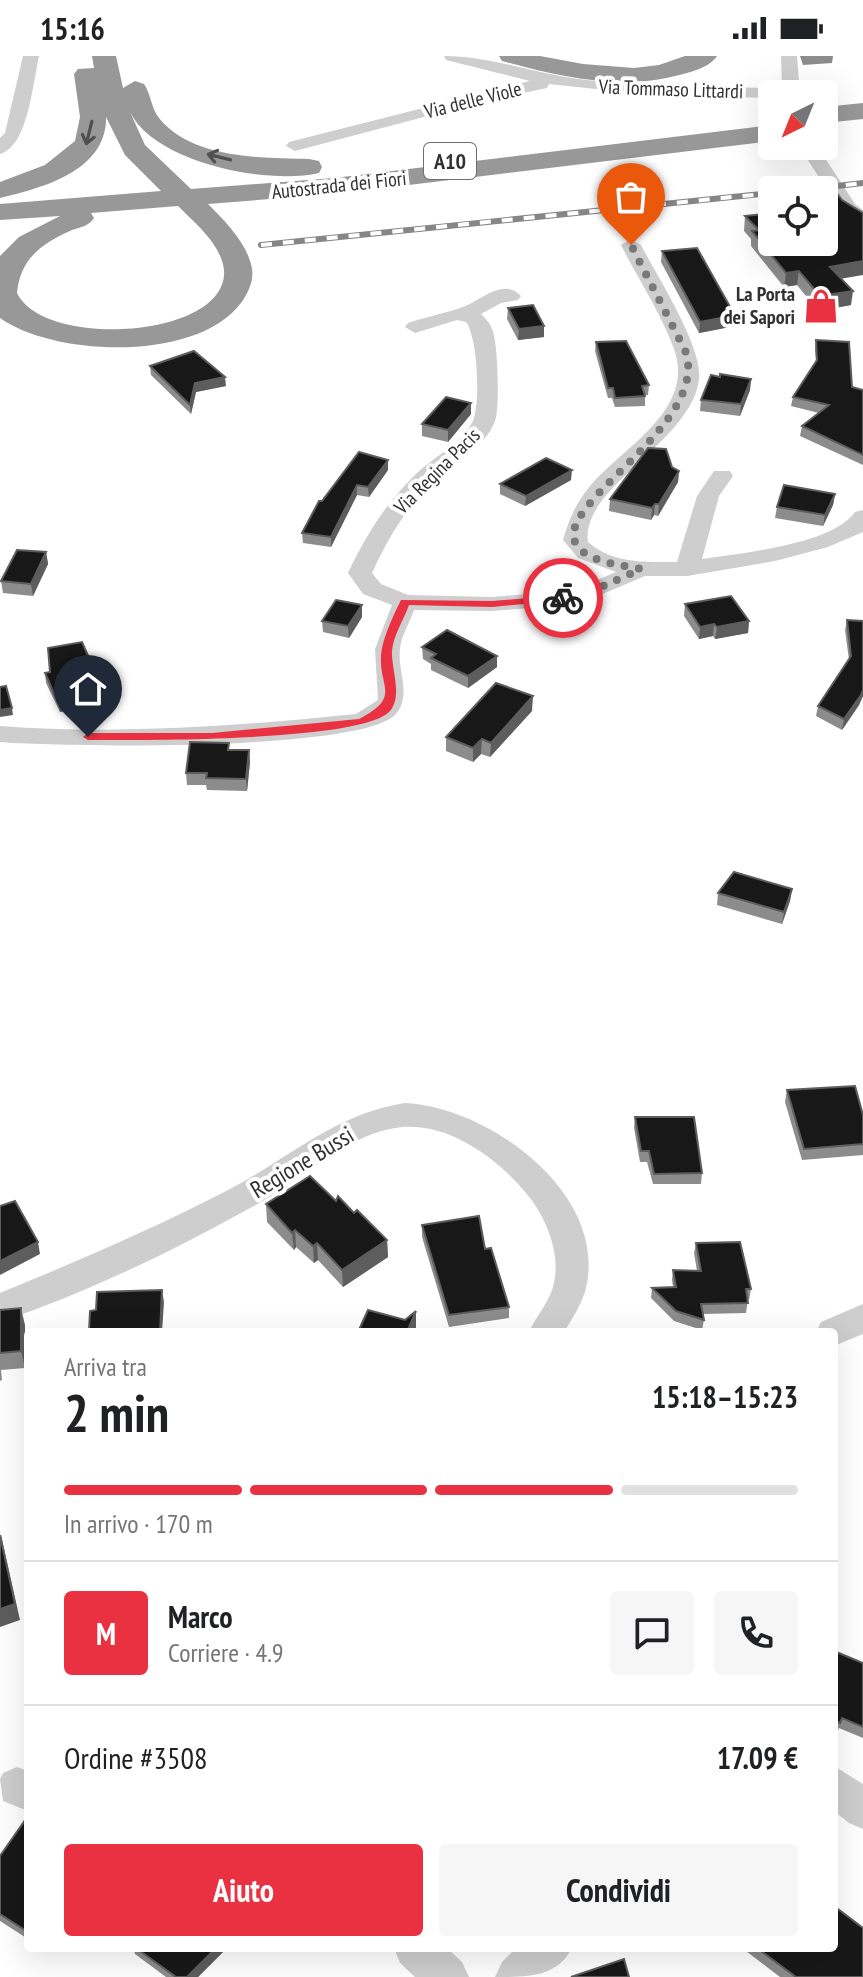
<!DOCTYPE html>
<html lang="it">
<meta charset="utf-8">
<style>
:root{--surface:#fff;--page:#f6f6f6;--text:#202124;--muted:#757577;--line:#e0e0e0;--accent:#ea3141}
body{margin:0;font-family:"PT Sans Narrow",sans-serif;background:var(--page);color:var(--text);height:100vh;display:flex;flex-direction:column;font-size:30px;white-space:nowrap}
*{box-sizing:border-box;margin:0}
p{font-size:26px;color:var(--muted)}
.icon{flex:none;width:44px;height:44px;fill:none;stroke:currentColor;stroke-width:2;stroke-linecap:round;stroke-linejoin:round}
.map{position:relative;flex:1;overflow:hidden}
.sheet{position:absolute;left:24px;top:1272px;width:814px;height:624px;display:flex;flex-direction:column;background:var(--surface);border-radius:8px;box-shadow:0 8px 32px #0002}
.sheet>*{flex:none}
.needle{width:52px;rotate:223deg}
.buttons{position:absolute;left:758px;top:24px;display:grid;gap:16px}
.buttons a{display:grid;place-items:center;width:80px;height:80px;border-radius:8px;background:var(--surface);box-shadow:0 8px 32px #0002;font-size:40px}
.pin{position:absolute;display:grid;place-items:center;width:68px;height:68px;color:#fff;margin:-82px -34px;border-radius:50% 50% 50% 0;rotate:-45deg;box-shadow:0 0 8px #0007}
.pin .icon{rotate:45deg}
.courier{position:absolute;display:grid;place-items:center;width:80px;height:80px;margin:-40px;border:6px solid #ea3141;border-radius:50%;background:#fff;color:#222;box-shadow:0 2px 10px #0007}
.head em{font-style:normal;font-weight:700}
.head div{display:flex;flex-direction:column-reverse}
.head{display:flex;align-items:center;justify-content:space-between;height:136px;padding:0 40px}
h1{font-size:52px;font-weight:700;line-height:60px}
.bar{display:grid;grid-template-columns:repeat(4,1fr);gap:12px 8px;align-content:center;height:96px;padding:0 40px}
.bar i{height:10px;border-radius:6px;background:var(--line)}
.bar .on{background:var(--accent)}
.bar p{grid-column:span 4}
.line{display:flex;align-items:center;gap:20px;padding:0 40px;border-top:2px solid var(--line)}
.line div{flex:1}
.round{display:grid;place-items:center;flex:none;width:84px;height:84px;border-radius:8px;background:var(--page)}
.action{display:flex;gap:16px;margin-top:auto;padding:16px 40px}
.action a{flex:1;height:92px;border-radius:8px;background:var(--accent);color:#fff;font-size:32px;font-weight:700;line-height:92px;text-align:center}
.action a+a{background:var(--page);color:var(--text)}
.status{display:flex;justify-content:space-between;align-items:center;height:56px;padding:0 40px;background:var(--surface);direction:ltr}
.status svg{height:22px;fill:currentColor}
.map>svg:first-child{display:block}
</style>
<div class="status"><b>15:16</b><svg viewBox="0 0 49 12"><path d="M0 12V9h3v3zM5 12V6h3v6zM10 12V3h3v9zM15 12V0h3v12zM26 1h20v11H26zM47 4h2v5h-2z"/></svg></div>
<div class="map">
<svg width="863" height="1921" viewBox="0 0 863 1921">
<rect width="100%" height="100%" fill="#fff"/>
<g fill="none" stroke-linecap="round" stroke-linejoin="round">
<g fill="#cecece" fill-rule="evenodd">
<path d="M23 0H39C33 26 28 91 0 98V82L5 77Z"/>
<path d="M444 0C489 0 533 17 578 23 645 31 714 31 782 32L781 0H797L800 38H772V42L661 40 549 28 547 32 477 47 295 95 286 90 289 86 530 25 446 4Z"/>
<polygon points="799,90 817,90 855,148 863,154 863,169 841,156"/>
<path d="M631 183 641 189C657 220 703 291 699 323 692 386 580 431 588 486 613 508 646 506 677 506L697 440 714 415H730L733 420 719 440 702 503C740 497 832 489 855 456L863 454V476L828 491 775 505 687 520H645L579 548 492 555 414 554C410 566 401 580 400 593 397 615 412 639 396 658 362 696 60 691 0 686V670C119 679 238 670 356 658L378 644 375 593 392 549 363 538 348 517C365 481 384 450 413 421 430 403 460 389 472 367 481 351 478 281 466 266L457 264 415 277 405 271 408 267C426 261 446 257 463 251 480 245 504 221 521 240L518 244 501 247 481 258C485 262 490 267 492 273 498 284 500 353 495 365 485 393 449 409 429 429 404 456 387 484 372 517L381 528 408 539 492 541 574 534 616 516 578 502 563 484C569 463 576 447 590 430 623 391 696 354 674 293 661 257 638 223 621 189Z"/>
<path d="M405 1047C489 1051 608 1137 586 1232 582 1248 572 1263 564 1276H529C535 1263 544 1252 550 1239 565 1206 548 1163 526 1137 498 1103 450 1067 402 1071 349 1076 304 1123 259 1147 177 1193 89 1236 0 1266V1237C78 1205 155 1172 230 1133 289 1102 337 1057 405 1047Z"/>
<polygon points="863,1248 863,1278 834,1290 834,1276 816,1276 821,1266"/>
<polygon points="834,1710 863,1728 863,1773 849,1767 834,1755"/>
<polygon points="17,1711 28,1715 28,1755 3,1745 0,1723 3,1717"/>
<polygon points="394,1892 447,1892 462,1906 469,1921 415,1921 400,1907"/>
<path d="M516 1892H572C557 1921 529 1921 495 1921L502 1906Z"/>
</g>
<g fill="#989898" fill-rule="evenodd">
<path d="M92 0H116L123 32 135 25 144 28C151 38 151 52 159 62 192 103 262 102 309 103L319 105 322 111 319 117C267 129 155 107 130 56L145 89 191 133 334 122 772 69V85L334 138 208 148C225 165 248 188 252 213 254 225 248 237 241 247 197 306 55 301 0 262V200L19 181 60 160 0 164V148L161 135 125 99 106 61C107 115 42 132 0 142V126L45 109 75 85 80 61 74 18 78 13 94 12ZM178 150C195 167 221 188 224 214 229 282 44 294 17 237 20 203 42 187 72 174 81 171 89 170 94 162L91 157Z"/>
<path d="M499 0H540L583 8 634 12 659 9 685 0H717C710 11 692 16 679 19 619 35 561 21 502 5Z"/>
<polygon points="863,47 863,63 824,67 824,51"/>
</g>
<g stroke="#868686" stroke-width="6">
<g id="rail">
<polyline points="802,134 863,127"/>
<polyline points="261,189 772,137"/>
</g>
</g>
<use href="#rail" stroke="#fff" stroke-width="4" stroke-dasharray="11" stroke-linecap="butt"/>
</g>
<g fill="#8c8c8c">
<polygon points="800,0 833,0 832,7 803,9"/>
<polygon points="842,144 842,223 851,249 818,255 797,229 784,231 751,190 751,183 744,175 745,160 761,159 763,147"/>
<polygon points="662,195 733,256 730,271 699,277 661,206"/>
<polygon points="508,252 544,281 518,284 507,263"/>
<polygon points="816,284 852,331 863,334 863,409 800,380 802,370 819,357 791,350 793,341 816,307 815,293"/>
<polygon points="596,286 649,329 648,339 645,339 645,350 615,351 612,342 608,342 595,295"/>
<polygon points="150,310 226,330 196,336 191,358 151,319"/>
<polygon points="720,321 751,323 750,334 740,360 700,355 701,344"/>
<polygon points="471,358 448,386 422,380 422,368"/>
<polygon points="672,411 679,415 678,426 658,460 654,459 651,464 609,455 610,443"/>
<polygon points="388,414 369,441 357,439 331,491 303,487 302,477 322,445"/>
<polygon points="571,424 525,450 500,438 500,428"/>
<polygon points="835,438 833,449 823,470 775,462 777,451"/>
<polygon points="46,496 48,508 33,540 3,537 1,525"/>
<polygon points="685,548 749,565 748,577 715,583 713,580 699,583 684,560"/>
<polygon points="362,549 362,561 349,582 323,576 322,565"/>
<polygon points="847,564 863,565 863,640 859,649 842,674 816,660 818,650 849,604 845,574"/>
<polygon points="422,591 497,600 497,611 468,632 431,614 431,608 423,603"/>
<polygon points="50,616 106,645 60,656 46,627 45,617"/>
<polygon points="532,655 490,701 481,698 473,706 446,695 446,681"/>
<polygon points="229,687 229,694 249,694 250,706 247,735 207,734 206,729 187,729 186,717"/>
<polygon points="792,833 790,845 782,868 717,849 718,837"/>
<polygon points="787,1034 863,1059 863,1099 802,1104 785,1046"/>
<polygon points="635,1061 702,1117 701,1128 653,1128 647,1106 640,1106 634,1072"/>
<polygon points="336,1145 354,1157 387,1184 388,1201 343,1231 318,1204 314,1207 296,1191 294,1194 267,1166 266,1148"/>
<polygon points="422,1169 485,1193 509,1251 509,1262 449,1271 422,1181"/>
<polygon points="696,1187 751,1233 749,1244 748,1243 746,1257 703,1258 704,1264 702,1274 674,1265 651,1242 652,1232 673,1231 672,1224 673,1214 697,1215 694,1197"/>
<polygon points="0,1254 25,1269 25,1312 1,1314 2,1324 0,1325"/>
<polygon points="834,1595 863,1607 863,1682 839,1672 837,1677 834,1676"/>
<polygon points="28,1760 28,1883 0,1865 0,1800"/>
<polygon points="133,1892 227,1892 198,1921 166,1921 135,1898"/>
<polygon points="742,1892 834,1892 863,1921 780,1921"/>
</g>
<g fill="#5d5d5d">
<polygon points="863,205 863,219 828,225 830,211"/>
<polygon points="799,215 797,229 784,231 786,217"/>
<polygon points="853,235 851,249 818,255 820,240"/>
<polygon points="733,256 730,271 699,277 700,266"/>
<polygon points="544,270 544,281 518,284 519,273"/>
<polygon points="225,321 226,330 196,336 191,358 190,349 195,327"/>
<polygon points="751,323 750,334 740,360 741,348"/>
<polygon points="471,347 471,358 448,386 448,374"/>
<polygon points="388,404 388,414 369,441 368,431"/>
<polygon points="572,414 571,424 525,450 526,440"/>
<polygon points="679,415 678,426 658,460 659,448"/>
<polygon points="357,429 357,439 331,491 331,481"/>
<polygon points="835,438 833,449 823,470 825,459"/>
<polygon points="655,448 654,459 651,464 652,452"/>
<polygon points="46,496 48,508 33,540 31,528"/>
<polygon points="362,549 362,561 349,582 348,570"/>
<polygon points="749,565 748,577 715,583 717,571"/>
<polygon points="714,568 713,580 699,583 700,571"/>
<polygon points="497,600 497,611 468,632 468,620"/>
<polygon points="863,634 863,640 859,649 842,674 844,663"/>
<polygon points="104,636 106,645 60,656 58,646"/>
<polygon points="533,640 532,655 490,701 491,687"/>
<polygon points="12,652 13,659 0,661 0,654"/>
<polygon points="482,683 481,698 473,706 473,692"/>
<polygon points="249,694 250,706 247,735 246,723"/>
<polygon points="792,833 790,845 782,868 784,856"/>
<polygon points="295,1174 296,1191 294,1194 292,1177"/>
<polygon points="387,1184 388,1201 343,1231 342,1214"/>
<polygon points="38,1186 40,1198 0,1219 0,1205"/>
<polygon points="317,1187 318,1204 314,1207 313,1190"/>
<polygon points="162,1234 164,1246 162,1276 160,1276"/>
<polygon points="21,1252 25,1269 25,1312 21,1295"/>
<polygon points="416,1255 416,1272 414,1276 407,1276"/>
<polygon points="1,1479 20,1564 0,1571 0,1553"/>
<polygon points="216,1892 227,1892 198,1921 187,1921"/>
</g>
<g fill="#181818" stroke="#5d5d5d" stroke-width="2">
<polygon points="833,132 842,144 863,157 863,205 830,211 853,235 820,240 799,215 786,217 752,175 759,174 745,160 772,157 763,147 772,145 772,186 824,186 824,134 822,134"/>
<polygon points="697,192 733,256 729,257 731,260 700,266 662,195"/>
<polygon points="533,249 544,270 519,273 508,252"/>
<polygon points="816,284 849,286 852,331 863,334 863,399 802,370 829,349 793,341 817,304"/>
<polygon points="626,285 649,329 642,330 645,340 615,342 613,332 608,332 596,286"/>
<polygon points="194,295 225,321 195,327 190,349 150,310"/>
<polygon points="720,318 751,323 741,348 701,344 711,319 720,321"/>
<polygon points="446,341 471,347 448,374 422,368"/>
<polygon points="648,392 666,393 672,411 679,415 659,448 655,448 652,452 610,443"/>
<polygon points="359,396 388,404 368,431 357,429 331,481 302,477 319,445 322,445"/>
<polygon points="546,402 572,414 526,440 500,428"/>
<polygon points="784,429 835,438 825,459 777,451"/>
<polygon points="17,494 46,496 31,528 1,525"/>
<polygon points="731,540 749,565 717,571 714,568 700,571 685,548"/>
<polygon points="336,544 362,549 348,570 322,565"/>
<polygon points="847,564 863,565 863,634 861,639 844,663 818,650 851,600"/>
<polygon points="447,574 497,600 468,620 431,602 436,598 422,591"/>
<polygon points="82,586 104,636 58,646 45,617 50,616 48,592"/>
<polygon points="496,627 533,640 491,687 482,683 473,692 446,681"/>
<polygon points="6,630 12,652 0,654 0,631"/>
<polygon points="190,686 229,687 228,694 249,694 246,723 206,722 207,717 186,717"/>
<polygon points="734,816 792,833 784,856 718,837"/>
<polygon points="855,1030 863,1059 863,1088 804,1093 787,1034"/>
<polygon points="635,1061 694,1061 702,1117 654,1118 649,1095 641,1095"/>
<polygon points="310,1120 336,1145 338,1140 354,1157 357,1154 387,1184 342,1214 317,1187 313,1190 295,1174 292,1177 266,1148"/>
<polygon points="15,1145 38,1186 0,1205 0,1150"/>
<polygon points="479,1160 485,1193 491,1192 509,1251 449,1259 422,1169"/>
<polygon points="740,1186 751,1233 746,1233 748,1247 701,1248 704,1264 676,1255 652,1232 676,1231 673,1214 701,1215 696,1187"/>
<polygon points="162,1234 160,1276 89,1276 90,1255 96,1254 97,1236"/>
<polygon points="21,1252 21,1295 0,1297 0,1254"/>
<polygon points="368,1254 405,1264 416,1255 407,1276 358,1276"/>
<polygon points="0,1479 15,1548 0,1553"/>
<polygon points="834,1595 863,1607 863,1671 842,1662 840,1667 834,1664"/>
<polygon points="28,1760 28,1876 0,1858 0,1800"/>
<polygon points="834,1850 863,1872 863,1921 796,1921 757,1892 834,1892"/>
<polygon points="136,1892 216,1892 187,1921 176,1921"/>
<polygon points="624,1903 629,1921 571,1921"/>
</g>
<defs><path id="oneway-shaft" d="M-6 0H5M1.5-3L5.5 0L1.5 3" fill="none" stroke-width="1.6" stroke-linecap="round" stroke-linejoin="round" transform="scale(2)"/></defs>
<g stroke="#505050">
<use href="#oneway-shaft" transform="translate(89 77) rotate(104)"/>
<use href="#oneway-shaft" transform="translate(219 101) rotate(-166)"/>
</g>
<path fill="#ea3141" d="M563 539 567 540V544L492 551 409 549C404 563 393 580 392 595 391 613 403 639 390 655 363 686 137 684 88 684L83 681 88 677H212L359 663C405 639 375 630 382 592 385 577 394 558 401 544L492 545Z"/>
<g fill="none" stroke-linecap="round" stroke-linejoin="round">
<path stroke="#797979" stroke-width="8" stroke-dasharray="0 14.4" d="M563 542 579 541 641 513C621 509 592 507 578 491 545 450 713 371 685 294L631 189"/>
</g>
<defs>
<g id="shop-bare" transform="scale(2.76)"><path d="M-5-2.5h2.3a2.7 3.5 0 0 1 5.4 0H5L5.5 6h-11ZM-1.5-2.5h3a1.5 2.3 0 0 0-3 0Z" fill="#ea3141" stroke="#fff" stroke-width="2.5" paint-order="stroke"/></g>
</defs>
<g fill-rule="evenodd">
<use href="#shop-bare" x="821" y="250"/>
</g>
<g text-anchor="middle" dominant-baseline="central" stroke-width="8" stroke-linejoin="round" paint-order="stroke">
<g font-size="20" fill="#313131" stroke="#fff">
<text transform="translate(671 33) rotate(2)">Via Tommaso Littardi</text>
<text transform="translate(473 44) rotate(-14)">Via delle Viole</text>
<text transform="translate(339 129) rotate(-6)">Autostrada dei Fiori</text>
<text transform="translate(437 415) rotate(-45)">Via Regina Pacis</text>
</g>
<g font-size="20" font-weight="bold" fill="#313131" stroke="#fff" text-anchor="end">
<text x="795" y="238">La Porta<tspan x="795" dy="23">dei Sapori</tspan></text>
</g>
<rect fill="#fff" stroke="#6f6f6f" stroke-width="2" x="424" y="87" width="52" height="36" rx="6"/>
<g font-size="22" font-weight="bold" fill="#313131">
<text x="450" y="105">A10</text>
</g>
<g font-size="24" fill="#313131" stroke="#fff">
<text transform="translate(302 1106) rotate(-31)">Regione Bussi</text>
</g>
</g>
</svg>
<div class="buttons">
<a><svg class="needle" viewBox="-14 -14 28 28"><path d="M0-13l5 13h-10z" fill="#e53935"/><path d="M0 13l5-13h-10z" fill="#757577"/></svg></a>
<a><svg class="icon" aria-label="locate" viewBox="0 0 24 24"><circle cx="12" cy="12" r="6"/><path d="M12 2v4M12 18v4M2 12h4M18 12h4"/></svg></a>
</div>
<div class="pin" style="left:631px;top:189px;background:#ea580c"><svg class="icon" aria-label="bag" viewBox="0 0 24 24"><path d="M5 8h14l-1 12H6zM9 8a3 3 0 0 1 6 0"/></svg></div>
<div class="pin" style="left:88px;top:681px;background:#1f2937"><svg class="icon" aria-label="home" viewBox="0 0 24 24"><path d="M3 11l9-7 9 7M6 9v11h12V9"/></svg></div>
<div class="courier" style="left:563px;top:542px"><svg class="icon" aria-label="bike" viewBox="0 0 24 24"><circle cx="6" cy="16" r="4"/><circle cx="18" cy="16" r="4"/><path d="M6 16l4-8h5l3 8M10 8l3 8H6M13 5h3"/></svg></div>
<section class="sheet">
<div class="head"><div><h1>2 min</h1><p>Arriva tra</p></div><em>15:18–15:23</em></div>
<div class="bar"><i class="on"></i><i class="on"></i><i class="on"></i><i></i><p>In arrivo · 170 m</p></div>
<div class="line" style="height:144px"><b class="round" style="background:var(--accent);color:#fff">M</b><div><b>Marco</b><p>Corriere · 4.9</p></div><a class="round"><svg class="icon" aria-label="chat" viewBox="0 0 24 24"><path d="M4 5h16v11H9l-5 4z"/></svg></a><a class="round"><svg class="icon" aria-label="phone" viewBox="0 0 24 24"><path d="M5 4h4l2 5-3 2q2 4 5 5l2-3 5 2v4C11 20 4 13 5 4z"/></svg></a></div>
<div class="line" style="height:104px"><div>Ordine #3508</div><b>17.09 €</b></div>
<div class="action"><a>Aiuto</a><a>Condividi</a></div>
</section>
</div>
